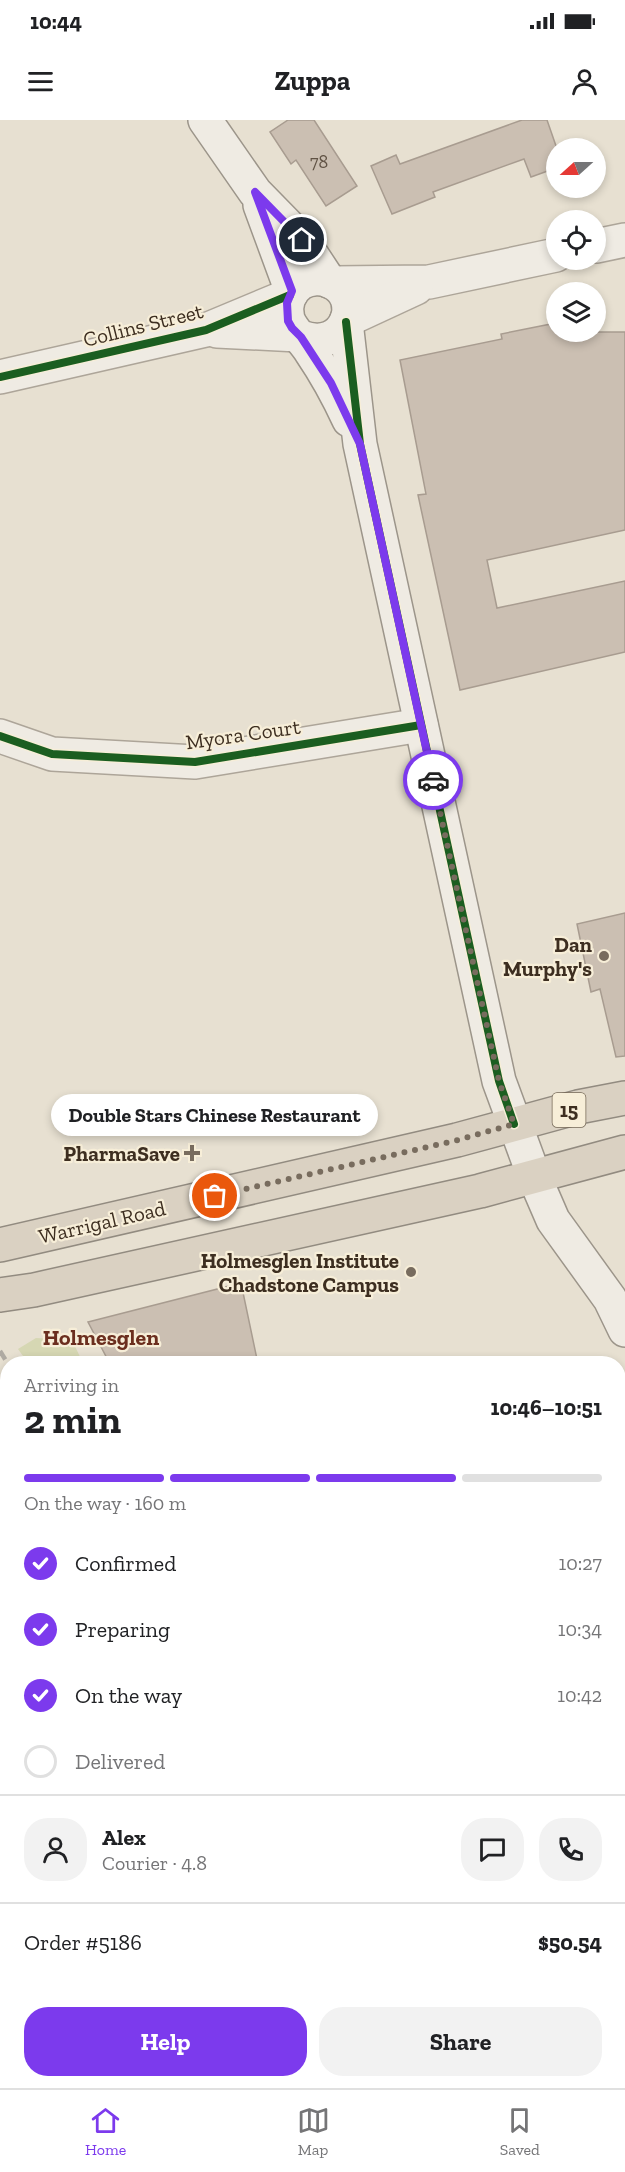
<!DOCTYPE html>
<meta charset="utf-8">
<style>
:root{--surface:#fff;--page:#f2f2f2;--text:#202124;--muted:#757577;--line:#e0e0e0;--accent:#7c3aed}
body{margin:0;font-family:"Zilla Slab",serif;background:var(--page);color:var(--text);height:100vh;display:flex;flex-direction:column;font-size:22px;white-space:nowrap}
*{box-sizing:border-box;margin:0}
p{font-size:20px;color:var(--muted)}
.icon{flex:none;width:33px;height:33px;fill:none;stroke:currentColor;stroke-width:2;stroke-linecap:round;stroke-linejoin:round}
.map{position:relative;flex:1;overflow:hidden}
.drawer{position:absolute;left:0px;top:1236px;width:626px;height:732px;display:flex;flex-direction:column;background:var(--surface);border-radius:24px 24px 0 0;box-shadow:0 3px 9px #0003}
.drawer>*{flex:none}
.needle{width:39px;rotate:249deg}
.buttons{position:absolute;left:546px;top:18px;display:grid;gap:12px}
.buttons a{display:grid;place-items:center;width:60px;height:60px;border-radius:50%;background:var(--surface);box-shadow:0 3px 9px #0003;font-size:30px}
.pin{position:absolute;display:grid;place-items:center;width:51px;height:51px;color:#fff;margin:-26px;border:3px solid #fff;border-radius:50%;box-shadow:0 2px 6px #0007}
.courier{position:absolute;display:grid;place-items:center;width:60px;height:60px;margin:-30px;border:4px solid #7c3aed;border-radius:50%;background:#fff;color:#222;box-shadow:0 2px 8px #0007}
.bubble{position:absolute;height:42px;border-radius:21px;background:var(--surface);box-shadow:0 3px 9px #0003;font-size:20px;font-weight:800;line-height:42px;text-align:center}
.overview em{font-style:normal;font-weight:800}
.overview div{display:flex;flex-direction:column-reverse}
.overview{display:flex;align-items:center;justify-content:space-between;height:102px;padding:0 24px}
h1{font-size:39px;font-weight:800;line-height:45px}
.bar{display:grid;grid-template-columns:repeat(4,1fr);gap:9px 6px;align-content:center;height:72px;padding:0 24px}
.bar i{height:8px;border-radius:4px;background:var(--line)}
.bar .current{background:var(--accent)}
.bar p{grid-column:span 4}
.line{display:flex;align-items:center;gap:15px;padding:0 24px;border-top:2px solid var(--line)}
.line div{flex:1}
.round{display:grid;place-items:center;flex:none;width:63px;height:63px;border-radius:24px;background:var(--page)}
ol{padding:0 24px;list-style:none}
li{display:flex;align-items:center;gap:18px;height:66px}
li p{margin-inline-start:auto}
li .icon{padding:6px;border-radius:50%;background:var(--accent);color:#fff;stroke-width:4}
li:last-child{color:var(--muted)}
li i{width:33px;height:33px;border:3px solid var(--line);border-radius:50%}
.cta{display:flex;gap:12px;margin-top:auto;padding:12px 24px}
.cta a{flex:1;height:69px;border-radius:24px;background:var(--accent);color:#fff;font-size:24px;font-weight:800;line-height:69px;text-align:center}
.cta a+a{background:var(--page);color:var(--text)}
.status{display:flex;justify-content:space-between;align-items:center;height:42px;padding:0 30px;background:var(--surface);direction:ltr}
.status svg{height:16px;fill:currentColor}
header{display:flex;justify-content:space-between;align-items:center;height:78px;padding:0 24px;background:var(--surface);font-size:27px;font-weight:800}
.menu{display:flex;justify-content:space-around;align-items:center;height:84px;border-top:2px solid var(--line);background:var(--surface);font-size:16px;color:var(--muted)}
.menu a{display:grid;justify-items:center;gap:3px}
.menu .current{color:var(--accent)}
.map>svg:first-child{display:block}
</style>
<div class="status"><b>10:44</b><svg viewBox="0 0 49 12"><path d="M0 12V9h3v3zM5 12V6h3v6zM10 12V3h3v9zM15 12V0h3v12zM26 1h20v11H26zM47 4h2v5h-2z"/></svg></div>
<header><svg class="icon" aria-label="menu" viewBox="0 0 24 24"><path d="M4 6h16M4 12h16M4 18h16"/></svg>Zuppa<svg class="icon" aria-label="person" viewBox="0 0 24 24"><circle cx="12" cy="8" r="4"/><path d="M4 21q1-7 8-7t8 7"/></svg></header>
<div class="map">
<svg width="625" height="1968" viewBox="0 0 625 1968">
<rect width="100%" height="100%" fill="#e7e0d1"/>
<polygon fill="#d6d7b3" points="36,1218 72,1220 83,1243 28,1243 18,1229"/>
<g fill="#cbbfb2" stroke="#a89c90" stroke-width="1.5">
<polygon points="288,0 314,0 357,66 326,86 296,40 291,44 270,12"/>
<polygon points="522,0 547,0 556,26 556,48 531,57 524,39 433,72 435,77 392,94 371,46 396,35 400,44"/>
<polygon points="556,203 556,212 625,212 625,410 487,440 497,488 625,461 625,532 460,570 418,375 426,374 400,240 502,219 501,214"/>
<polygon points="625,793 625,936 616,937 600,869 591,872 577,804"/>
<polygon points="241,1163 258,1244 110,1244 88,1202"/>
</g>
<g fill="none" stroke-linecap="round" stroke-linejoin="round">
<g stroke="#ada599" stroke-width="36">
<g id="street">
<polyline points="596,126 625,120"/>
<polyline points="334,163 429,162 556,135"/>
<polyline points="347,200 416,168"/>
<polyline points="217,211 298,215"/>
<polyline points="0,257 206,210 290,175"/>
<polyline points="0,616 52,634 195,642 421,605"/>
<polyline points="0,1791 8,1801"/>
<polyline points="134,1960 140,1968"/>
</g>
</g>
<g stroke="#9c958a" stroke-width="36">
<g id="secondary">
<polyline points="205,0 255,72 302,120 329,161"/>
<polyline points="260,85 292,172"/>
<polyline points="346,202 360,324 499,961 534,1056 553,1100 610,1179 625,1210"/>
<path d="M301 217C346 234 366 178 331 162 322 157 310 158 301 163 289 171 284 186 288 199 291 209 305 222 311 232 326 254 338 276 349 300"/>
</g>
</g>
<g stroke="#928b80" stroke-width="36">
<g id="highway">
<polyline points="0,1125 457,1020 578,987 625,978"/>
<polyline points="0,1175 34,1170 480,1071 625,1032"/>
</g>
</g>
<use href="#street" stroke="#efebe3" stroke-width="33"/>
<use href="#secondary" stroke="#efebe3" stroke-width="33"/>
<use href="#highway" stroke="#dad1c2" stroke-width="33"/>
<g stroke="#afaaa2" stroke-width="4.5" stroke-dasharray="10 10" stroke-linecap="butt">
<polyline points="0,1231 8,1244"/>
<polyline points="0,1286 8,1299"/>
<polyline points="506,1960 512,1968"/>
<polyline points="550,1960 556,1968"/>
</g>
<g stroke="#f7eed8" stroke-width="11">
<g id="cycleway">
<polyline points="346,202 360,324 499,961 514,1004"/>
<polyline points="0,257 206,210 290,175"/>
<polyline points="0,616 52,634 195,642 421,605"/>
</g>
</g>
<use href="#cycleway" stroke="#1b5e20" stroke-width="8"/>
</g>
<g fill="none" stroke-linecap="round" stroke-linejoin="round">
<polyline stroke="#786c5e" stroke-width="6" stroke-dasharray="0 10.8" points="215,1076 458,1020 514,1004 499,961 433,660"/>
<polyline stroke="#7c3aed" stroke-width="8" points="302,120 255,72 292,171 287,183 288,201 292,208 301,217 331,263 360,324 433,660"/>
</g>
<g fill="#786c5e" stroke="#f7eed8" stroke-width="2">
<circle cx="604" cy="836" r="6"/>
<path d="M189 1024h6v6h6v6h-6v6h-6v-6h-6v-6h6z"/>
<circle cx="411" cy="1152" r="6"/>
</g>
<g text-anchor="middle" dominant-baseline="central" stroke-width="4.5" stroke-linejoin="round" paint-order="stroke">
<g font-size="18" fill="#605244">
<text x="319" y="42">78</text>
</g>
<rect fill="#f7eed8" stroke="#756857" stroke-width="1.5" x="552.5" y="973" width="33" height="34" rx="4.5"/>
<g font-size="20" font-weight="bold" fill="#3d2e20">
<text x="569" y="990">15</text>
</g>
<g font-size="21" fill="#3d2e20" stroke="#f7eed8">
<text transform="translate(143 205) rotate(-14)">Collins Street</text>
<text transform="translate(243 614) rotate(-8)">Myora Court</text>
<text transform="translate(102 1102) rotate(-13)">Warrigal Road</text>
</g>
<g font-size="21" font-weight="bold" fill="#3d2e20" stroke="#f7eed8" text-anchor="end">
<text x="592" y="824">Dan<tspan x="592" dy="24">Murphy's</tspan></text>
<text x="180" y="1033">PharmaSave</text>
<text x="399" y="1140">Holmesglen Institute<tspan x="399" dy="24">Chadstone Campus</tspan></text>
</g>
<g font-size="22" font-weight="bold" fill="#6b2e1e" stroke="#f7eed8">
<text x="101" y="1217">Holmesglen</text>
</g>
</g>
</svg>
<div class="buttons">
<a><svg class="needle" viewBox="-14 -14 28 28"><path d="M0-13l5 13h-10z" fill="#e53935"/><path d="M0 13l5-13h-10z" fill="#757577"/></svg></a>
<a><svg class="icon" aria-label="locate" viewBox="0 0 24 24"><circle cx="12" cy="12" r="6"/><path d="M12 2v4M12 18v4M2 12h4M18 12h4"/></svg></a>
<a><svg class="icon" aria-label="layers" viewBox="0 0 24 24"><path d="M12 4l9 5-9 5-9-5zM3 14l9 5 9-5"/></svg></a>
</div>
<div class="pin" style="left:215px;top:1076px;background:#ea580c"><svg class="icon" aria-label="bag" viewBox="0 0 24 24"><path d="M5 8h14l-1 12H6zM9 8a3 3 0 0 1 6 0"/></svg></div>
<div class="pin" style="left:302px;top:120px;background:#1f2937"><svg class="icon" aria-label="home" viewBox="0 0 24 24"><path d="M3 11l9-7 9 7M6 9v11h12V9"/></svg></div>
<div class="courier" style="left:433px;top:660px"><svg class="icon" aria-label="car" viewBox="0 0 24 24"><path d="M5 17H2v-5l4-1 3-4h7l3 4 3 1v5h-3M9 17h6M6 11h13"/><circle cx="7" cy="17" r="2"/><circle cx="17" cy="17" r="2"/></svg></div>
<div class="bubble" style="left:51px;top:974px;width:327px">Double Stars Chinese Restaurant</div>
<section class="drawer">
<div class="overview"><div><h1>2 min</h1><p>Arriving in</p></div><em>10:46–10:51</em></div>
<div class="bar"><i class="current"></i><i class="current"></i><i class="current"></i><i></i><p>On the way · 160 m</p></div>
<ol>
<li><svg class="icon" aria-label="check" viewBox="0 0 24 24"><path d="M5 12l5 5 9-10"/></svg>Confirmed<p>10:27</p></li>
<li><svg class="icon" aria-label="check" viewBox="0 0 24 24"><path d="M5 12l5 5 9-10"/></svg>Preparing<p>10:34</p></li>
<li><svg class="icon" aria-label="check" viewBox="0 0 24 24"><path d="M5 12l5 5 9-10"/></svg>On the way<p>10:42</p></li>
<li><i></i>Delivered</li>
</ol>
<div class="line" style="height:108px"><a class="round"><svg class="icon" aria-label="person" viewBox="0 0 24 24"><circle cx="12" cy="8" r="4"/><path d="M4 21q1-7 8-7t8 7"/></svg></a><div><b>Alex</b><p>Courier · 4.8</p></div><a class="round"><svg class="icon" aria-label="chat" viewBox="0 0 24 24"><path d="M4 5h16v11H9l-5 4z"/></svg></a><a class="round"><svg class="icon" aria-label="phone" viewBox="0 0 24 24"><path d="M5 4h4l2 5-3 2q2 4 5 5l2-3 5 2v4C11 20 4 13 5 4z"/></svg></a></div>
<div class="line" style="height:78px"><div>Order #5186</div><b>$50.54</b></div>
<div class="cta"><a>Help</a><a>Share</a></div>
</section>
</div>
<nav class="menu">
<a class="current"><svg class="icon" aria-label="home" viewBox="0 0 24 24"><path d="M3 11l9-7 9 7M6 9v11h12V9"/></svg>Home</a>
<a><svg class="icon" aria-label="map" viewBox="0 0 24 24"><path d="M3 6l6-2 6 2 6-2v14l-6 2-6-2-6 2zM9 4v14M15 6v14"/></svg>Map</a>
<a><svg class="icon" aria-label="saved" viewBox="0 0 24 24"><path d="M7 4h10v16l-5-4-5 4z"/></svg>Saved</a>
</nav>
